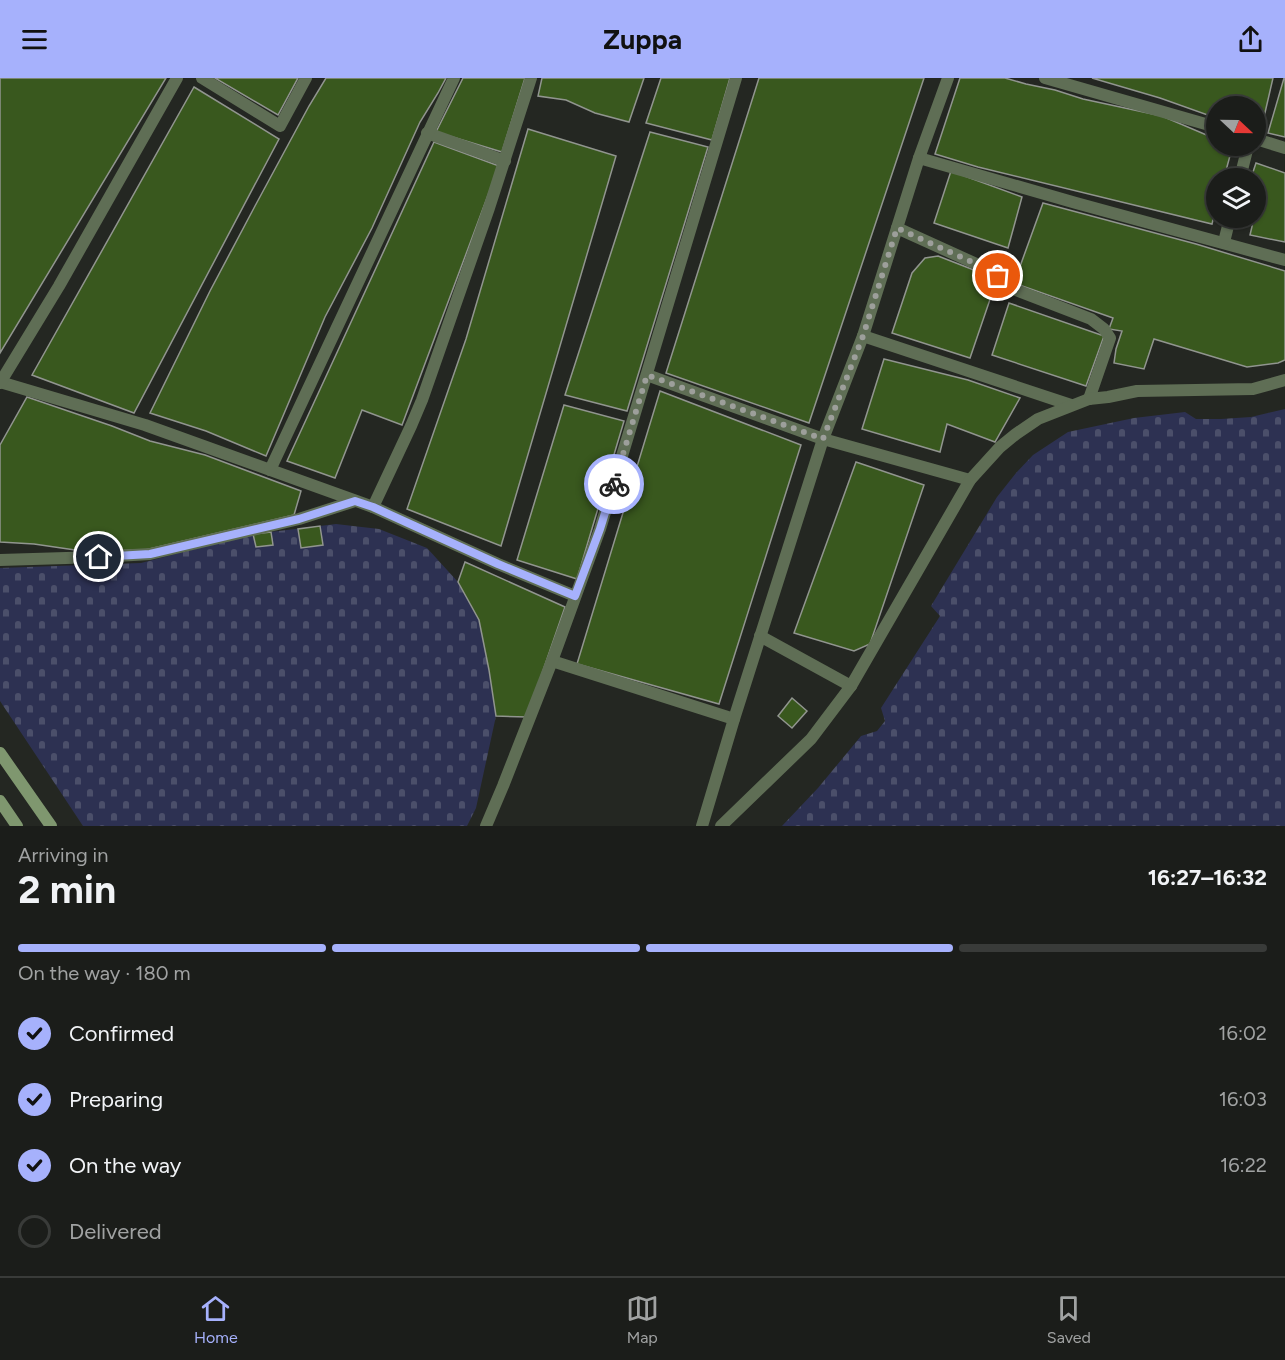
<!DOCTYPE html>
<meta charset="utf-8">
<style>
:root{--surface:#1b1d1a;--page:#242623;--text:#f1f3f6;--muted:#a0a2a2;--line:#393b39;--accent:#a6b1fc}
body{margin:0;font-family:Figtree,sans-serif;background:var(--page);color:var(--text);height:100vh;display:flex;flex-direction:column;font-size:22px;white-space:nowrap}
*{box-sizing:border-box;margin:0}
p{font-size:20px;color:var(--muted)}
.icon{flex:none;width:33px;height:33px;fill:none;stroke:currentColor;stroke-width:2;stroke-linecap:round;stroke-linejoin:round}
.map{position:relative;height:748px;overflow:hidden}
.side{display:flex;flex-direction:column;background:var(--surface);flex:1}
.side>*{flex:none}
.needle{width:39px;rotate:112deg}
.controls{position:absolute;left:1206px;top:18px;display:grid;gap:12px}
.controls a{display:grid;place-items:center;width:60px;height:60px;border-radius:50%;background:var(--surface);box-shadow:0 2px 4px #0004,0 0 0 2px var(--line);font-size:30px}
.pin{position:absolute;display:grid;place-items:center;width:51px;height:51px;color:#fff;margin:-26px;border:3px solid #fff;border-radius:50%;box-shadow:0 2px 6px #0007}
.courier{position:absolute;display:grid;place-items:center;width:60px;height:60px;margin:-30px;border:4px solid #a6b1fc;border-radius:50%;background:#fff;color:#222;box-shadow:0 2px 8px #0007}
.headline em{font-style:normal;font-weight:700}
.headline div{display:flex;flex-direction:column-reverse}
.headline{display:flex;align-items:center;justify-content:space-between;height:102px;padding:0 18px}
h1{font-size:39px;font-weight:700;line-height:45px}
.bar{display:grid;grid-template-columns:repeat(4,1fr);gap:9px 6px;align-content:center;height:72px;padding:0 18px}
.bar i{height:8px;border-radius:4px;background:var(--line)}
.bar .active{background:var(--accent)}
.bar p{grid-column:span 4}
ol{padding:0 18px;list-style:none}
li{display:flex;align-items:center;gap:18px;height:66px}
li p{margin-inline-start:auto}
li .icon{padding:6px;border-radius:50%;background:var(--accent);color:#111;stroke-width:4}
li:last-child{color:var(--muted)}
li i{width:33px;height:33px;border:3px solid var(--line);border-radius:50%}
header{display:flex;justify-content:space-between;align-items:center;height:78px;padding:0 18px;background:var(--accent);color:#111;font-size:27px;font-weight:700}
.menu{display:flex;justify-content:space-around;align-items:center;height:84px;border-top:2px solid var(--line);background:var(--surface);font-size:16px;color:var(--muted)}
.menu a{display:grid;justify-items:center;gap:3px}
.menu .active{color:var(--accent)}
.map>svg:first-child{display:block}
</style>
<header><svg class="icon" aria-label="menu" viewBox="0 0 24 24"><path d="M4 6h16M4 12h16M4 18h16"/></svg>Zuppa<svg class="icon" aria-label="share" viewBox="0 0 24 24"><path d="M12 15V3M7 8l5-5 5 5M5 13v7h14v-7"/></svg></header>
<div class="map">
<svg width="1285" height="748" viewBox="0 0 1285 748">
<defs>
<pattern id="cemetery-stones" width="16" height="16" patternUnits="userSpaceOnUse" patternTransform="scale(1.5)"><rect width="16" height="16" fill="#2d3152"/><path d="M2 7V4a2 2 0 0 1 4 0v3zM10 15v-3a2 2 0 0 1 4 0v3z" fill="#4b4f6a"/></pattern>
</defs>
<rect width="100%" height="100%" fill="#242722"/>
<g fill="url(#cemetery-stones)">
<polygon points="1285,331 1285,748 782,748 818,710 861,658 877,653 885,643 881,630 940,538 931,528 997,419 1016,395 1033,377 1068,354 1134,340 1185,334 1196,341 1221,341 1251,339"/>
<polygon points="336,446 379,451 427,470 458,504 479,542 489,592 496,638 476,730 467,748 83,748 0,623 0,490 141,485 253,456"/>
</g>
<g fill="#39581e" stroke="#91958f" stroke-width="1.5">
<polygon points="0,0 166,0 0,275"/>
<polygon points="215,0 298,0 278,37"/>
<polygon points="326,0 446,0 438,15 420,44 372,150 325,239 266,378 206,353 150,335 210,213 255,128 309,28"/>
<polygon points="463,0 525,0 502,74 436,54"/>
<polygon points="542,0 644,0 629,44 595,35 566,22 538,18"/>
<polygon points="661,0 730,0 712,62 646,45"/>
<polygon points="759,0 924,0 809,345 666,295"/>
<polygon points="960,0 1005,0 1026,6 1055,12 1083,21 1162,38 1216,61 1216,68 1224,68 1231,74 1224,100 1216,100 1216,129 1212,146 978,89 935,76"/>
<polygon points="1092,0 1273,0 1261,52 1256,52 1256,28 1216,28 1216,40 1160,20"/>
<polygon points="1284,0 1285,0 1285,59 1268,55"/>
<polygon points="194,9 279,61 134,335 32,297"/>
<polygon points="528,51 616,78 501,468 407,431 466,261"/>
<polygon points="650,54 708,69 627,333 565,317"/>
<polygon points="434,64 499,88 402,347 362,332 335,400 287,383"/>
<polygon points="1256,85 1285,95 1285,164 1250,157 1254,140 1256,140 1256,100 1251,100"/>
<polygon points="951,93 1022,119 1008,170 934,145"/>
<polygon points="1043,125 1196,166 1285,193 1285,282 1278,285 1247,289 1154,261 1144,291 1114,285 1116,271 1122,253 1109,251 1113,240 1014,205"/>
<polygon points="938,178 997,201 970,280 892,255 912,195 925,180"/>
<polygon points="1009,225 1104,258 1086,308 992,277"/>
<polygon points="884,281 968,302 1020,320 995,364 947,346 940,374 862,351"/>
<polygon points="660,313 801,367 719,626 577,586"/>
<polygon points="27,319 112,348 150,363 205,377 301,413 294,437 145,472 82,473 34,466 0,464 0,367"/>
<polygon points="564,327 624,343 577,501 517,482"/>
<polygon points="856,384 924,407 870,566 854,573 794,555"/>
<polygon points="320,448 323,467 301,470 298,451"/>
<polygon points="271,454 273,467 256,469 253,456"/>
<polygon points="465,484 565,529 527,639 496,638 489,592 479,542 458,504"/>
<polygon points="792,620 807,633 792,650 778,638"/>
</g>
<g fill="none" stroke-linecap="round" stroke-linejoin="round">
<g stroke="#5f6e55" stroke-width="12">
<polyline points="202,0 280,48 306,0"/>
<polyline points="1045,0 1216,49"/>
<polyline points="427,55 505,83"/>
<polyline points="1256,61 1285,70"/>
<polyline points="919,80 1076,125 1285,182"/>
<polyline points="1240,100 1248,68"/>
<polyline points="897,150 994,194 1000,203 1003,207 1091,241 1104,251 1110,260 1089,321"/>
<polyline points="1224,164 1230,140"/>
<polyline points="863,258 1071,327"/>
<polyline points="647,297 823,361 970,402"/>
<polyline points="0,304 145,347 373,429 498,486 575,518"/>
<polyline points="0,305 59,208 177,0"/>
<polyline points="270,392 454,0"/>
<polyline points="373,429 411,348 422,322 489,130 531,0"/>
<polyline points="0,482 99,479 150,476 299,441 355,423"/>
<polyline points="760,558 851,608"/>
<polyline points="552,583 734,641"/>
<polyline points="486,748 503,708 552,583 600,451 736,0"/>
<polyline points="702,748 734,641 823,361 863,258 919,80 948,0"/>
</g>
<polyline stroke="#5f6e55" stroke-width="12" points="721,748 811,661 851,608 970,402 1000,369 1016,356 1038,341 1089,321 1108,319 1137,313 1253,311 1285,302"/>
<g stroke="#7f976f" stroke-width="12">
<polyline points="0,675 51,748"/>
<polyline points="0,723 17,748"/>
</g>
</g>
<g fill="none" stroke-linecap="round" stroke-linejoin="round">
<polyline stroke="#9d9f9b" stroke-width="6" stroke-dasharray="0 10.8" points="614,406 647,297 823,361 863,258 897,150 994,194 998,198"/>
<polyline stroke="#a6b1fc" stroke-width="8" points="99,479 150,476 299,441 355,423 373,429 498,486 575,518 600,451 614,406"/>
</g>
</svg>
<div class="controls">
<a><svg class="needle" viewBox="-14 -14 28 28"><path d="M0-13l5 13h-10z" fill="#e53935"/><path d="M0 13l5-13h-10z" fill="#a0a2a2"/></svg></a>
<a><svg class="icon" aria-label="layers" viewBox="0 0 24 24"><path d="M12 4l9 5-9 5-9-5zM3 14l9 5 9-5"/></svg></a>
</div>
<div class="pin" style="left:998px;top:198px;background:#ea580c"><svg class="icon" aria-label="bag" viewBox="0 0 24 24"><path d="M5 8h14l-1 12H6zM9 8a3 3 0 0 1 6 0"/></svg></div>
<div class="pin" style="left:99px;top:479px;background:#1f2937"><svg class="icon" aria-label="home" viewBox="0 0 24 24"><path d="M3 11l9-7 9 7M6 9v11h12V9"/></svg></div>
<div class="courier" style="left:614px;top:406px"><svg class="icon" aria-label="bike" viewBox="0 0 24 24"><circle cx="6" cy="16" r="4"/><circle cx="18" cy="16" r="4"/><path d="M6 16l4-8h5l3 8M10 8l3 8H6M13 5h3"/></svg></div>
</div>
<section class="side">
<div class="headline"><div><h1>2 min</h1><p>Arriving in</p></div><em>16:27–16:32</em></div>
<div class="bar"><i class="active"></i><i class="active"></i><i class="active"></i><i></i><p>On the way · 180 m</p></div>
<ol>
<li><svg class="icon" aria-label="check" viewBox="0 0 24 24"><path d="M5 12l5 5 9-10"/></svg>Confirmed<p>16:02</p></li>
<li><svg class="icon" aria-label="check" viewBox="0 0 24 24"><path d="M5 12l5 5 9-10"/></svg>Preparing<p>16:03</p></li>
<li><svg class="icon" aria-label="check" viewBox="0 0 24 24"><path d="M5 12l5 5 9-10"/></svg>On the way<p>16:22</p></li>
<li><i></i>Delivered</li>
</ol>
</section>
<nav class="menu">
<a class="active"><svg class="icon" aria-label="home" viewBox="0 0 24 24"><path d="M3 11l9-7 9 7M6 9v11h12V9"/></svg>Home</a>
<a><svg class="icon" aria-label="map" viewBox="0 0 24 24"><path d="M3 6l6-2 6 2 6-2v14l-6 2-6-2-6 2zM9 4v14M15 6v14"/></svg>Map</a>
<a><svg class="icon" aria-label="saved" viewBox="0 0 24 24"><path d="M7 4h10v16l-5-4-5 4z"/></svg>Saved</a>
</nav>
